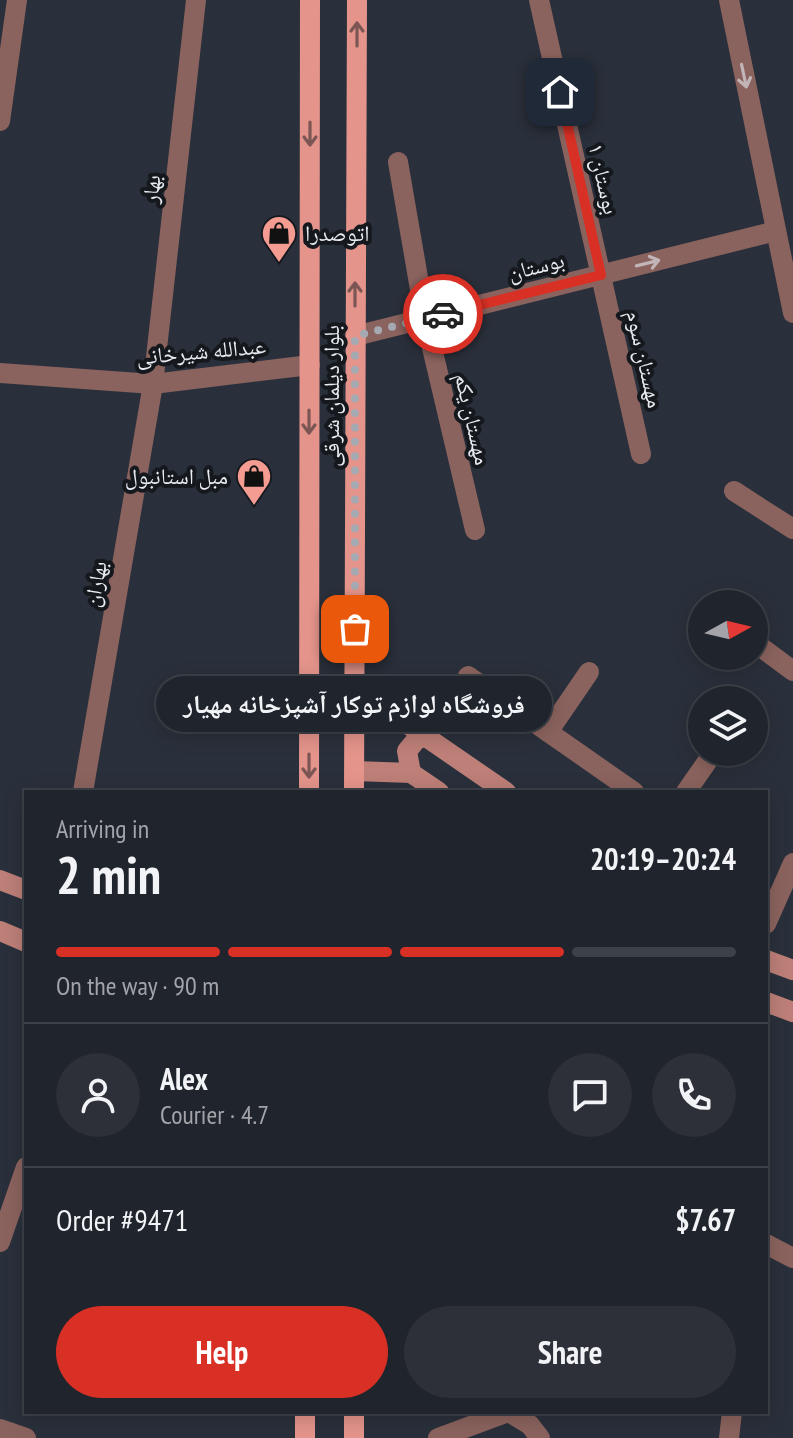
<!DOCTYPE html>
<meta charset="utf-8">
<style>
:root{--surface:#20242c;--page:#2d3038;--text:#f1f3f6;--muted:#a2a4a9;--line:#3d4148;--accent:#d93025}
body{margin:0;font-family:"PT Sans Narrow","Noto Naskh Arabic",sans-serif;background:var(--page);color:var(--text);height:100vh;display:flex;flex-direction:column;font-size:30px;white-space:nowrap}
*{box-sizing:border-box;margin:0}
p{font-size:26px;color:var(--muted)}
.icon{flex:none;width:44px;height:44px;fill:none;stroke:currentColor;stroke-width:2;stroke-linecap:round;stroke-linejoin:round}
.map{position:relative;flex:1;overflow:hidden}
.details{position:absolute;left:24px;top:790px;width:744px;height:624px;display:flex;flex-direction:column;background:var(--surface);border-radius:0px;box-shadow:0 4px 20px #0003,0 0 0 2px var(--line)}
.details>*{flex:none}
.needle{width:52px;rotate:82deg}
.fabs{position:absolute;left:688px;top:590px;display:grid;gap:16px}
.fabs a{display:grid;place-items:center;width:80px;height:80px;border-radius:50%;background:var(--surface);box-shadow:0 4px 20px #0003,0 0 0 2px var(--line);font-size:40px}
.pin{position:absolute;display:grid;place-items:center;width:68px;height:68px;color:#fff;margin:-34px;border-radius:16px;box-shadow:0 4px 12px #0006}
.courier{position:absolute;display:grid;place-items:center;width:80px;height:80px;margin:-40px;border:6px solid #d93025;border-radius:50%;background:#fff;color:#222;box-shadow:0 2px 10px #0007}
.bubble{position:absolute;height:56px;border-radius:28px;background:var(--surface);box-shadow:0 4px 20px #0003,0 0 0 2px var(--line);font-size:26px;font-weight:700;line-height:56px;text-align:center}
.headline em{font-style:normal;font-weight:700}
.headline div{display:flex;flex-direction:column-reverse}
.headline{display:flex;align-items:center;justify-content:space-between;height:136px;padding:0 32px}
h1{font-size:52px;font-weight:700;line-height:60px}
.bar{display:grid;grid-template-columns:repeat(4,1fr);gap:12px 8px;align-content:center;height:96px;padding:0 32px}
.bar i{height:10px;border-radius:6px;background:var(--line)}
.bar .current{background:var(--accent)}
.bar p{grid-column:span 4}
.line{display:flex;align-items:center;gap:20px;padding:0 32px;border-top:2px solid var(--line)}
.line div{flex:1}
.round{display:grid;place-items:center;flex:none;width:84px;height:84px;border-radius:42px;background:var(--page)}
.primary-button{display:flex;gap:16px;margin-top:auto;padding:16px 32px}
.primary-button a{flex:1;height:92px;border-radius:48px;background:var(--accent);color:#fff;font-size:32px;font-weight:700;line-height:92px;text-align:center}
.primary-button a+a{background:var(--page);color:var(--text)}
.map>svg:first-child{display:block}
</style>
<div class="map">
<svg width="793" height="1438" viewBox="0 0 793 1438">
<rect width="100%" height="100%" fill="#2a303b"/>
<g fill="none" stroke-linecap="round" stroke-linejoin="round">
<g stroke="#8b635e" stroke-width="20">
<polyline points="539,0 641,454"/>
<polyline points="729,0 793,313"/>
<polyline points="0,121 17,0"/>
<polyline points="398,162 425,318 475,530"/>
<polyline points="355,336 776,231"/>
<polyline points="0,373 153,384 310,365"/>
<polyline points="734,491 793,529"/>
<polyline points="754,642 793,671"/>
<polyline points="468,676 634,792"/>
<polyline points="548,732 589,672"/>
<polyline points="83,792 153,384 196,0"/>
<polyline points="686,792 711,756"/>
<polyline points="766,924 793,863"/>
<polyline points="0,1242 26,1167"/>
<polyline points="766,1244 793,1258"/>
<polyline points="509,1412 530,1425 540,1438"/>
<polyline points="0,1429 26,1438"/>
<polyline points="438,1438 508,1412"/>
<polyline points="729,1438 732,1412"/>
</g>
<g stroke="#bd7f78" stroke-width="20">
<polyline points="355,688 506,792"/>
<polyline points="355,771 411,773 439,792"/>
<polyline points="411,773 407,751 417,739 427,737"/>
<polyline points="0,880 26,890"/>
<polyline points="0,931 26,942"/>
<polyline points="766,960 793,970"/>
<polyline points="766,1002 793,1012"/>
</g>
<g stroke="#e4948b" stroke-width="20">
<polyline points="309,792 310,0"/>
<polyline points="354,792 357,0"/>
<polyline points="305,1438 305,1412"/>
<polyline points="354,1438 354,1412"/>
</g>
</g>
<defs><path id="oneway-shaft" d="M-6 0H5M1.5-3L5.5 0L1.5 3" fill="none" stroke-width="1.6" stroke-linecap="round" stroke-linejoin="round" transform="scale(2)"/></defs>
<g stroke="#7c5654">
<use href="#oneway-shaft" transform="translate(357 34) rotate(-90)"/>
<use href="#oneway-shaft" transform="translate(310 134) rotate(90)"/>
<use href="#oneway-shaft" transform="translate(355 294) rotate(-90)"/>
<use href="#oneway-shaft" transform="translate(309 422) rotate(90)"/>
<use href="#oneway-shaft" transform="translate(309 766) rotate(90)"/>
</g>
<g stroke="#c2b5b7">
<use href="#oneway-shaft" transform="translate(744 76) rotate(78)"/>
<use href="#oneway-shaft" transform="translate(648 263) rotate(-14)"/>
</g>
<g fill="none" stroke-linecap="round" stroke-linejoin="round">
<polyline stroke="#a5aab2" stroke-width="8" stroke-dasharray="0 14.4" points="355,629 355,336 443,314"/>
<polyline stroke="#d93025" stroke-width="10" points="443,314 601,275 560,92"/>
</g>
<defs>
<g id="shop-pin" transform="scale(1.8)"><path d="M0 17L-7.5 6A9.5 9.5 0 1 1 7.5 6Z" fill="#f59c92" stroke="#15181d"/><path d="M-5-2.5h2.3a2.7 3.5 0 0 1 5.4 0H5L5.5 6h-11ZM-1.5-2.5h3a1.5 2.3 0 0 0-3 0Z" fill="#111"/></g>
</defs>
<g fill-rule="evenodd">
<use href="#shop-pin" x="279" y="233"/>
<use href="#shop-pin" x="254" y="476"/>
</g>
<g text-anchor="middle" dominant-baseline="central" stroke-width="8" stroke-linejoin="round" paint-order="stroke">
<g font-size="22" fill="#e7ebf2" stroke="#15181d">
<text transform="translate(604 179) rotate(77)">بوستان ۱</text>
<text transform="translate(151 189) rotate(-84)">بهار</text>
<text transform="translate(536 266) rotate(-14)">بوستان</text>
<text transform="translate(201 351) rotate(-5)">عبدالله شیرخانی</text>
<text transform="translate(645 359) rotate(77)">مهستان سوم</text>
<text transform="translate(331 396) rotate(-90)">بلوار دیلمان شرقی</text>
<text transform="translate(473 419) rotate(77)">مهستان یکم</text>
<text transform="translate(95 584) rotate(-80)">بهاران</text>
</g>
<g font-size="22" fill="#e7ebf2" stroke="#15181d" text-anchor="start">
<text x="305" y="233">اتوصدرا</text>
<text x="228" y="476" text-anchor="end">مبل استانبول</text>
</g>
</g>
</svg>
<div class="fabs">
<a><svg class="needle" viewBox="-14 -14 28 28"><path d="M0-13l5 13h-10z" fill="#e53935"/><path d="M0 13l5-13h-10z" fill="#a2a4a9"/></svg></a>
<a><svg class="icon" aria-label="layers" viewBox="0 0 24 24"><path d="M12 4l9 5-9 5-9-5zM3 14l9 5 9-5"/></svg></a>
</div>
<div class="pin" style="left:355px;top:629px;background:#ea580c"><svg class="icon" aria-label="bag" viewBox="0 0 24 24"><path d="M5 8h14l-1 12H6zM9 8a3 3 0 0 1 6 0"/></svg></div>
<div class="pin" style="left:560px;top:92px;background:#1f2937"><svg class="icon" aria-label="home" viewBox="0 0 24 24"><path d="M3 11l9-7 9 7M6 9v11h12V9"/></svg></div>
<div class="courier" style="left:443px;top:314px"><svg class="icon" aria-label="car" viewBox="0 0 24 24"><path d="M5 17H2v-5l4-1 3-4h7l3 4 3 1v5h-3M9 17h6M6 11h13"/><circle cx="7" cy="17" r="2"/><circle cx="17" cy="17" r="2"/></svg></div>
<div class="bubble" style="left:156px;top:676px;width:396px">فروشگاه لوازم توکار آشپزخانه مهیار</div>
<section class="details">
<div class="headline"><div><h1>2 min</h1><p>Arriving in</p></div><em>20:19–20:24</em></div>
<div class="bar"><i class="current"></i><i class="current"></i><i class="current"></i><i></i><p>On the way · 90 m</p></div>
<div class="line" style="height:144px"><a class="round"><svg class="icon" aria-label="person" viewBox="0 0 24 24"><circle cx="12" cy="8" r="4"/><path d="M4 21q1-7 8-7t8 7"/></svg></a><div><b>Alex</b><p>Courier · 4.7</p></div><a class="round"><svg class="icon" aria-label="chat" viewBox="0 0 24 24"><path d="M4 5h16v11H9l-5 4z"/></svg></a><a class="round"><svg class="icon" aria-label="phone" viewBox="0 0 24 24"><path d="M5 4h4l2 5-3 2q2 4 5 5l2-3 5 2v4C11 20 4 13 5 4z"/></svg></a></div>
<div class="line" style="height:104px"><div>Order #9471</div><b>$7.67</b></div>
<div class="primary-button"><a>Help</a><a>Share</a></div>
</section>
</div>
